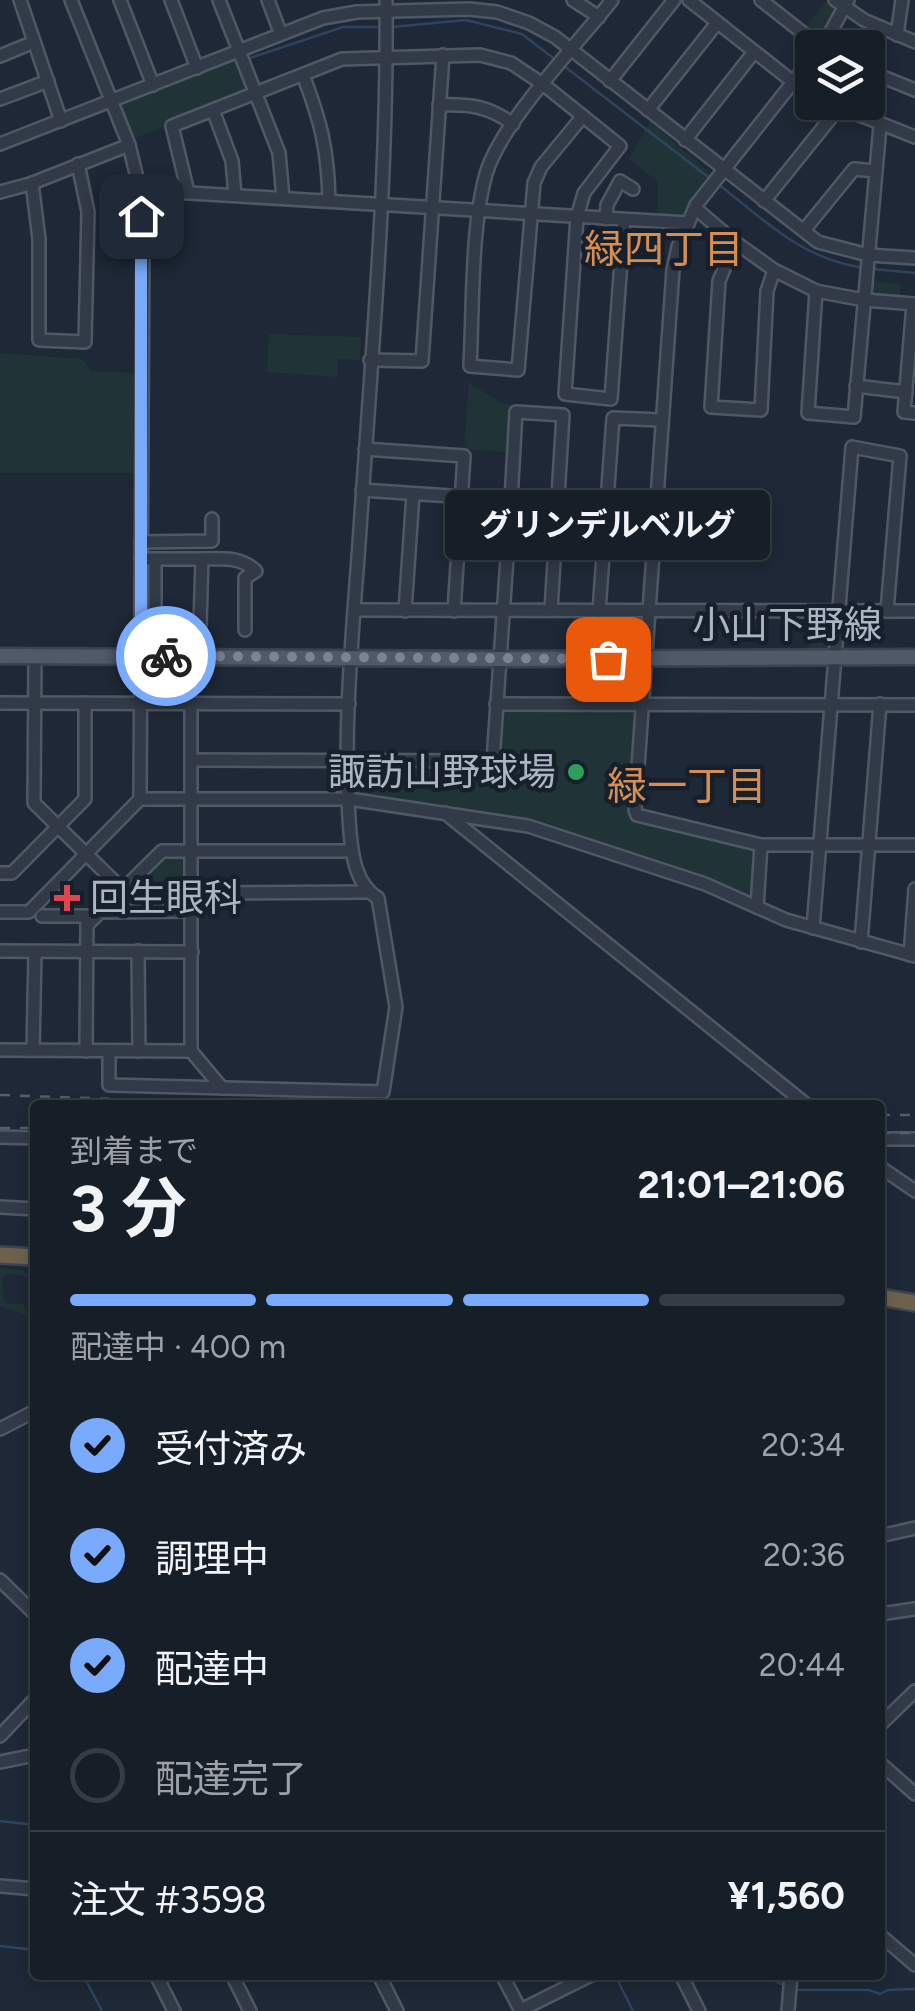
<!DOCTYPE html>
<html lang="ja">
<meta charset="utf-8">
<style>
:root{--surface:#161e28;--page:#232b34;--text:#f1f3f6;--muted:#9ea2a8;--line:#353c45;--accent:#79aafb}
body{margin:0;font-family:Figtree,"Noto Sans JP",sans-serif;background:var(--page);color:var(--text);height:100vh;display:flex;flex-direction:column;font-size:38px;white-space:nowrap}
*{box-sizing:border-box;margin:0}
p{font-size:32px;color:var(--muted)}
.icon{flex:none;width:55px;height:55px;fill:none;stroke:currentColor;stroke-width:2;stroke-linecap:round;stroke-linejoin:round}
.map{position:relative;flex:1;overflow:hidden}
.details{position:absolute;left:30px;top:1100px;width:855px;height:880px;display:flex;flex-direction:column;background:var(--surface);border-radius:10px;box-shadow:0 5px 15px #0003,0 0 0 2px var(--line)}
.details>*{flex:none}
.buttons{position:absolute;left:795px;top:30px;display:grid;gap:20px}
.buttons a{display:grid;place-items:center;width:90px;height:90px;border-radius:10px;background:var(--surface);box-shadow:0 5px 15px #0003,0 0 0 2px var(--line);font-size:50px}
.pin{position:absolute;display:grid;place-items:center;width:85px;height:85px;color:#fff;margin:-42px;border-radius:20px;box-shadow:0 5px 15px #0006}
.courier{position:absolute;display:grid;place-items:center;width:100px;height:100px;margin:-50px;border:8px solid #79aafb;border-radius:50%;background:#fff;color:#222;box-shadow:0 2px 12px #0007}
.bubble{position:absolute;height:70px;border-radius:10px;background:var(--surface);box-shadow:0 5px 15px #0003,0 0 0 2px var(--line);font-size:32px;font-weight:700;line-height:70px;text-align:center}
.head em{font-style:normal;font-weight:700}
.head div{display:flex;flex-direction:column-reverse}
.head{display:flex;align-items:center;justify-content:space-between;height:170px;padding:0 40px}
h1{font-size:65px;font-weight:700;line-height:75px}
.bar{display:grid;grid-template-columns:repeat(4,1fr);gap:15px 10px;align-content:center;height:120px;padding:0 40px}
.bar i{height:12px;border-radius:8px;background:var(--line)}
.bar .current{background:var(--accent)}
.bar p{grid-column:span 4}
.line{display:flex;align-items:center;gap:25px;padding:0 40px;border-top:2px solid var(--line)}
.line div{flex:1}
ol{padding:0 40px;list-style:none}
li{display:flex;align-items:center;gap:30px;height:110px}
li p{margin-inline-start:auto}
li .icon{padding:10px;border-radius:50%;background:var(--accent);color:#111;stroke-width:4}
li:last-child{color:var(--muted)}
li i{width:55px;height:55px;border:5px solid var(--line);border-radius:50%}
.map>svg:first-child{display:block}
</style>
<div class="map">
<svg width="915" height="2011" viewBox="0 0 915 2011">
<rect width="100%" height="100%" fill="#1e2836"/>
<g fill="#203437">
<polygon points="827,0 837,7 839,12 826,36 820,37 806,26"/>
<polygon points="236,57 250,92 133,139 119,104"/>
<polygon points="650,121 712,175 686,219 657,216 658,182 629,159"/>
<polygon points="871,281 900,284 900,299 873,297 869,292"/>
<polygon points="269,334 361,337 360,360 338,359 337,377 267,372"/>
<polygon points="0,353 82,359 91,371 135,373 135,473 0,473"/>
<polygon points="469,379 471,384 503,404 513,405 509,452 464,449"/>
<polygon points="811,613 831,614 835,619 832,645 828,649 809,648"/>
<polygon points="504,708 634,708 638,712 631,816 753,847 757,852 753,896 748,899 568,835 360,797 357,793 357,770 361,766 496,764 500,711"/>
<polygon points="163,855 184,855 188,859 188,903 184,907 119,907 116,902"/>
<polygon points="0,1268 22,1270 32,1278 8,1273 2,1278 4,1300 8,1304 23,1304 28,1316 0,1306"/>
</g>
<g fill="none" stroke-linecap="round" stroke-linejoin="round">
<g stroke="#30435e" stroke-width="2.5">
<polyline points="392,27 466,20 522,34 557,61"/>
<polyline points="250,58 343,27 384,27"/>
<polyline points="564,66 712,180"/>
<path d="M718 184C767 222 801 259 865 268"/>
<polyline points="873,269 915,273"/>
<polyline points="0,1821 35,1825"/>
<polyline points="0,1946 35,1950"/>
<polyline points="83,1975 102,2011"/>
<polyline points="225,1975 243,2011"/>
<polyline points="615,1975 633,2011"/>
<polyline points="762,1975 788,1987"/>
<polyline points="795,1990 869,1990 880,1994 888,1990 915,1989"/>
</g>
<g stroke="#4f5865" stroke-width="16">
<g id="minor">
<polyline points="20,0 61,121"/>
<polyline points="120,0 153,85"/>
<polyline points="171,0 197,68"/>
<polyline points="219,0 279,153 283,198"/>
<polyline points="268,0 280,32"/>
<polyline points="573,0 599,17"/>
<polyline points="689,0 793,82 812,94"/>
<polyline points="761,0 822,48"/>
<polyline points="835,0 864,20 915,42"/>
<polyline points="897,35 902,0"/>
<polyline points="822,48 848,0"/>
<polyline points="0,56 34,42"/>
<polyline points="812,58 696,205 678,247 673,270 635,810 637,815 761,845 915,845"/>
<polyline points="868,71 915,90"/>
<path d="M303 75C321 122 328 150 329 201"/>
<polyline points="610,81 674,0"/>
<polyline points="0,99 48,81"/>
<polyline points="827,102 915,137"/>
<path d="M439 105C470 104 488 106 513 124"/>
<polyline points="213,110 232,161 235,195"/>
<polyline points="648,110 717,23"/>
<path d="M583 116 541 167 534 183 518 370 470 366C473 310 471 227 486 174 501 122 577 45 612 0"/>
<polyline points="685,140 754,52"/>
<polyline points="0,144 323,18 357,12 469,9 497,12 529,23 555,37 818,242 868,255 915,258"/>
<polyline points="32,183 39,239 39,340 85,342 88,212 78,164"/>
<polyline points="140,190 688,223"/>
<polyline points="0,192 30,184 129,145"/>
<polyline points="188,192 172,126 342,59 480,55 511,63 544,85 620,146 584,193 577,217 565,394 611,399 624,220"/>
<polyline points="764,201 838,109"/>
<polyline points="695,208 735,242"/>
<polyline points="606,219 607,205 620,181 633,189"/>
<polyline points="805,229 854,169 876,171"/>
<polyline points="774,270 735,242 719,281 711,407 761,410 767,291 774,270 816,291 864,300 915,304"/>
<polyline points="816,291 808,413 854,417 880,126"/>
<polyline points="913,304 904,412 915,413"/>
<polyline points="370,360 422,361 443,55"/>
<polyline points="856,386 906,392"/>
<polyline points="365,449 464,456 454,611"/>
<polyline points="141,542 212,541 212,519"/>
<polyline points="141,559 202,559 200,625 183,626"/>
<path d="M202 559C224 559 239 556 256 571L245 578V630"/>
<polyline points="354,610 915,611"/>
<path d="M551 610 563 415 516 412 511 500C559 503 607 507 655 511"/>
<polyline points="405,611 413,494"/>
<polyline points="599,611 613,418 662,420"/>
<polyline points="155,628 155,559"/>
<polyline points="35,656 34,803 123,890"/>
<polyline points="0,703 349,704"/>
<polyline points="191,703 191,1051 222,1088"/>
<polyline points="496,704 915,705"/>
<polyline points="192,760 493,761 511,500 362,490"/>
<polyline points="140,799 349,799 528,826 705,884 786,920 915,956"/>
<polyline points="445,813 807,1105"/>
<polyline points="0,873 12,873 85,799 85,703"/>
<polyline points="192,893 369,892"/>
<polyline points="757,907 761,845"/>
<polyline points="0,912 29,912 140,799 143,242 140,190 129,145 71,0"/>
<polyline points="101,912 192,911"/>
<polyline points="42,916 87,916 86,1051"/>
<polyline points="87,925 162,851 352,851"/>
<polyline points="813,928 852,447 900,456 887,611"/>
<polyline points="861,942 880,704"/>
<polyline points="0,951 192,952"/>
<polyline points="138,951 139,1051"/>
<polyline points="910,955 915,889"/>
<polyline points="0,1050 191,1051"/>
<polyline points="33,1050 35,952"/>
<path d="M109 1051V1085L383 1092 396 1007 378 898C356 885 352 856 350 832 342 737 352 639 359 544 371 363 388 181 386 0"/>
<polyline points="0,1137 35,1138"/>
<polyline points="880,1139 915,1139"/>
<polyline points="880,1167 915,1191"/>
<polyline points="0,1207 35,1209"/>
<polyline points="0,1429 35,1411"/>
<polyline points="880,1536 915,1528"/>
<polyline points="0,1580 35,1614"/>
<polyline points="880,1614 915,1609"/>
<polyline points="880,1725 915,1691"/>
<polyline points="0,1736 35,1699"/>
<polyline points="0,1762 35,1755"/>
<polyline points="880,1763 915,1794"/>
<polyline points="0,1886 35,1889"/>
<polyline points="880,1935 915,1965"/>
<polyline points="156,1975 174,2011"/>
<polyline points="232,1975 250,2011"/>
<polyline points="379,1975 397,2011"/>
<polyline points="502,1975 521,2011"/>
<polyline points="681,1975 699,2011"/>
<polyline points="521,2010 591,1975"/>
<polyline points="788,2011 791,1975"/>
</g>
</g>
<g stroke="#3b4350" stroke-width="19">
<polyline id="major" points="0,656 498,659 915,657"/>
</g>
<g stroke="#3c4551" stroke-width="20">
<g id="highway">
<polyline points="0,1255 35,1257"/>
<polyline points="880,1297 915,1303"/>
</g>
</g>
<use href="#minor" stroke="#323a47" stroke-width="11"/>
<use href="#major" stroke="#4f5967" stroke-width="14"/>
<use href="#highway" stroke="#6d614e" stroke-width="15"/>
<g stroke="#535e6e" stroke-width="2.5" stroke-dasharray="10 10" stroke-linecap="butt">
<polyline points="0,1095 290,1105"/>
<polyline points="880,1115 915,1115"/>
<polyline points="0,1128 35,1128"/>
<polyline points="880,1133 915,1133"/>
</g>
</g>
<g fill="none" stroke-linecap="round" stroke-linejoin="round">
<polyline stroke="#7a8492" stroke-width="10" stroke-dasharray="0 18" points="166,656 608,659"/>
<polyline stroke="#79aafb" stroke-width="12" points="141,216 141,656 166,656"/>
</g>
<circle fill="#2e9e5b" stroke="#171f2b" stroke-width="4" cx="576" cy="772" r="10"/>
<path fill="#e0444e" stroke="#171f2b" stroke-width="4" d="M62 883h10v10h10v10h-10v10h-10v-10h-10v-10h10z"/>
<g text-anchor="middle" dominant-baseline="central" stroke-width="9" stroke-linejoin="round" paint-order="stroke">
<g font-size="38" fill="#abb5c4" stroke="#171f2b">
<text x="787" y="625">小山下野線</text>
</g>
<g font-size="38" fill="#abb5c4" stroke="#171f2b" text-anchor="end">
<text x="556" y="772">諏訪山野球場</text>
<text x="90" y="898" text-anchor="start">回生眼科</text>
</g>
<g font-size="40" fill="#d68e54" stroke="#171f2b">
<text x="664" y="249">緑四丁目</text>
<text x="687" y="786">緑一丁目</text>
</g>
</g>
</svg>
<div class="buttons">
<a><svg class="icon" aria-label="layers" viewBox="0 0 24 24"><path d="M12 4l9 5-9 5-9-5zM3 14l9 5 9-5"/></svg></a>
</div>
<div class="pin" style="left:608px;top:659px;background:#ea580c"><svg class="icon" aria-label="bag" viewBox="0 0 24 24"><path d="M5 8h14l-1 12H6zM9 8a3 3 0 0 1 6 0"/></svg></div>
<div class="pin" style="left:141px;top:216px;background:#1f2937"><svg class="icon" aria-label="home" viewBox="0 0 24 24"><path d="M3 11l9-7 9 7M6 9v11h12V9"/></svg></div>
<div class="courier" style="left:166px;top:656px"><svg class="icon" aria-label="bike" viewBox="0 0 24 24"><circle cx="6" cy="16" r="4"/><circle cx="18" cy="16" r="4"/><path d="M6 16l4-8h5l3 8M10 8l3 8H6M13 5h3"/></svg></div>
<div class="bubble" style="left:445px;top:490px;width:325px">グリンデルベルグ</div>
<section class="details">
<div class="head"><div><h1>3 分</h1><p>到着まで</p></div><em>21:01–21:06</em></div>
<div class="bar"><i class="current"></i><i class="current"></i><i class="current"></i><i></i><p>配達中 · 400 m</p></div>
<ol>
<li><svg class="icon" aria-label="check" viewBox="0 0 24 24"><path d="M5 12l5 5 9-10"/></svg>受付済み<p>20:34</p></li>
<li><svg class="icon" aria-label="check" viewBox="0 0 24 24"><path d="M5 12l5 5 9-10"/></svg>調理中<p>20:36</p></li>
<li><svg class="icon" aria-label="check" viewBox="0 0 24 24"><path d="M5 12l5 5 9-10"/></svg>配達中<p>20:44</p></li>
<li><i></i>配達完了</li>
</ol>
<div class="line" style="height:130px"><div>注文 #3598</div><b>¥1,560</b></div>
</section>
</div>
